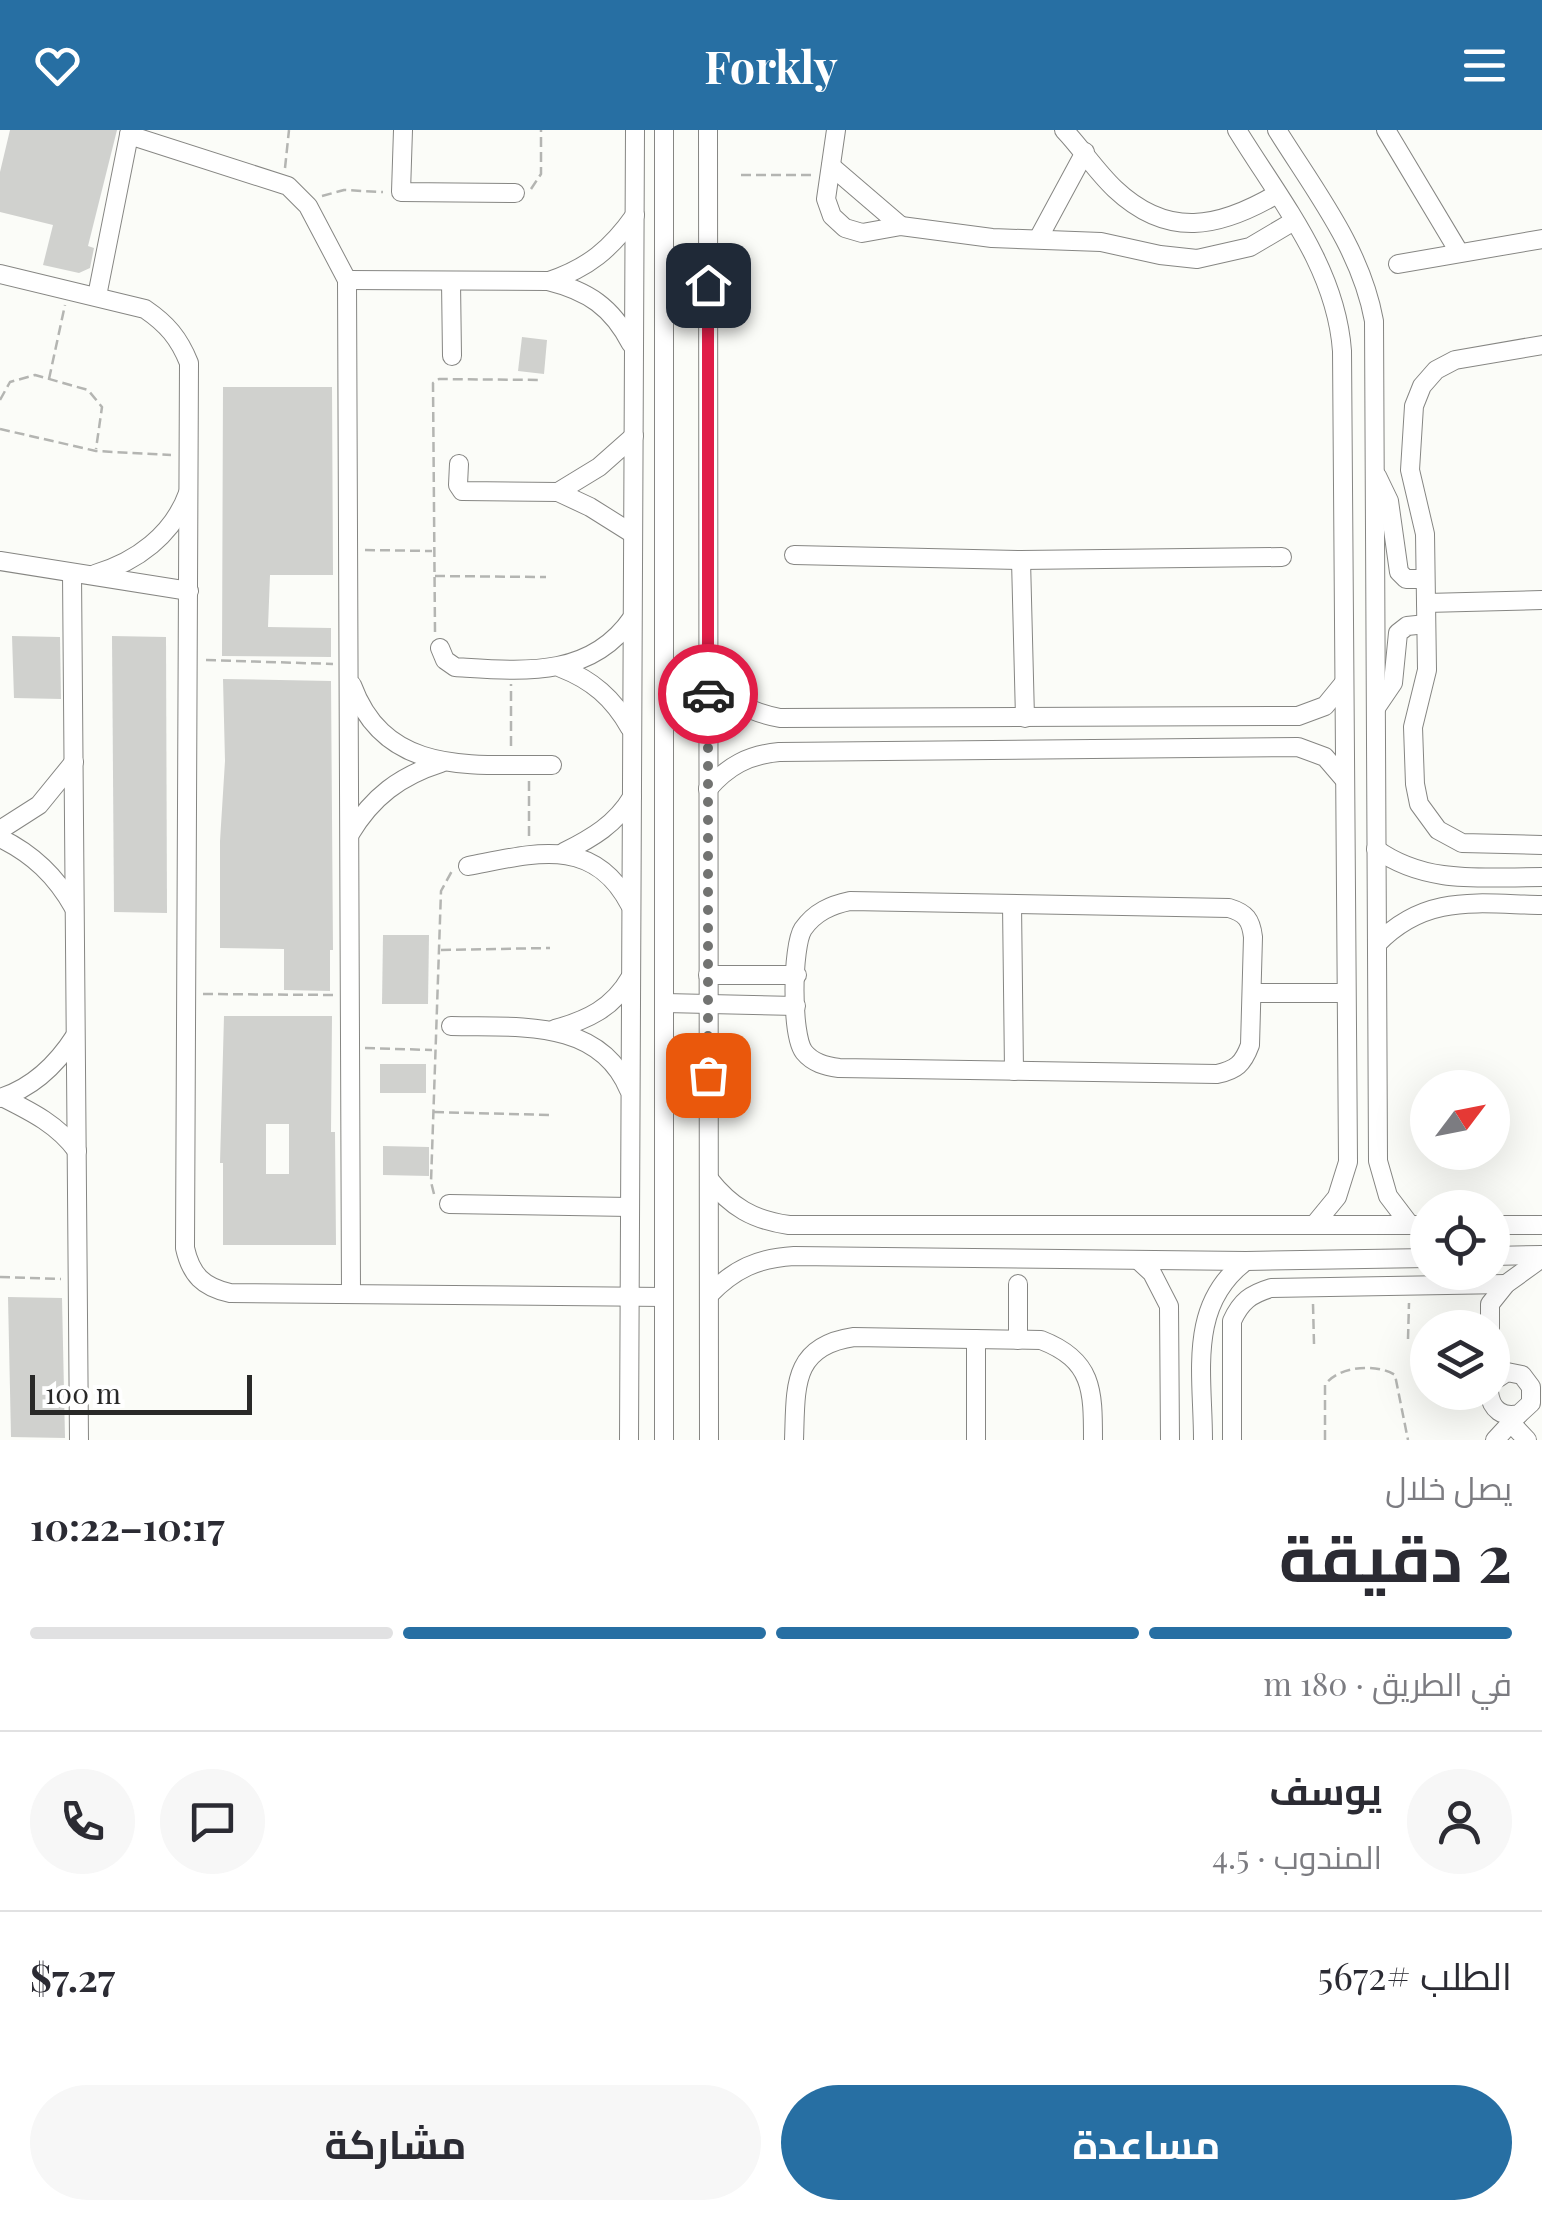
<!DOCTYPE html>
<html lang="ar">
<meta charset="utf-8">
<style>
:root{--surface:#fff;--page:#f7f7f7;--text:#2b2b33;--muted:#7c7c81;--line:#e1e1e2;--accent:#276fa3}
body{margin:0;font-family:"Playfair Display",Cairo,serif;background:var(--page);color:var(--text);direction:rtl;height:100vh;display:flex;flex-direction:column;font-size:38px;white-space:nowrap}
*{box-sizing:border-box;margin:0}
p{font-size:32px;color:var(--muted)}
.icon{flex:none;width:55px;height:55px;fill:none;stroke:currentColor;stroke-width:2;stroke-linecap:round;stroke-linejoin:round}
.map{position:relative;height:1310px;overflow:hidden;direction:ltr}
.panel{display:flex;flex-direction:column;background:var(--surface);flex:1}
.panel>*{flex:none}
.needle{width:65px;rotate:58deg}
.fabs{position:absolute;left:1410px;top:940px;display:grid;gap:20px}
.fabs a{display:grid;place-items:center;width:100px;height:100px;border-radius:50%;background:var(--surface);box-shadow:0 10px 40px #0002;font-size:50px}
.scale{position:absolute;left:30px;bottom:25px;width:222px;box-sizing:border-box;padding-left:10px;border:5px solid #292928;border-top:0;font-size:28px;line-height:35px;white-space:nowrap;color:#292928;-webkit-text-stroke:8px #fff;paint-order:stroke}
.pin{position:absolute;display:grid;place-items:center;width:85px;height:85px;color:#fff;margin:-42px;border-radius:20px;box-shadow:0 5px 15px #0006}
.courier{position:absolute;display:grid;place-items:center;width:100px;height:100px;margin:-50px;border:8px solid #e11d48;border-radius:50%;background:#fff;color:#222;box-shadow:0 2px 12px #0007}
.summary em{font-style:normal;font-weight:700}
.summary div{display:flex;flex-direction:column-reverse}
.summary{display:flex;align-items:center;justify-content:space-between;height:170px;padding:0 30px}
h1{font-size:65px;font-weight:700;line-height:75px}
.bar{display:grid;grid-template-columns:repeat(4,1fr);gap:15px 10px;align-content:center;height:120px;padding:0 30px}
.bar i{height:12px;border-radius:8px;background:var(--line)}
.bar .active{background:var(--accent)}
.bar p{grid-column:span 4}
.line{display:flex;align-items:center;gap:25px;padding:0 30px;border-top:2px solid var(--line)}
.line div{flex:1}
.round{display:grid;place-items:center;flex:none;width:105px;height:105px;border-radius:52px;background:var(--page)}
.button{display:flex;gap:20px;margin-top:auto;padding:20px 30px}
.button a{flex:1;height:115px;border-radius:60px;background:var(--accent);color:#fff;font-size:40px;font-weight:700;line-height:115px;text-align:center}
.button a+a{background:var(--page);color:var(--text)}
header{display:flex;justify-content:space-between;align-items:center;height:130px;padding:0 30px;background:var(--accent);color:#fff;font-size:45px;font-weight:700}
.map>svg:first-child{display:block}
</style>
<header><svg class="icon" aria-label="menu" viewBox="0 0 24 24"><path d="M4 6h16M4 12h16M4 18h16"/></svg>Forkly<svg class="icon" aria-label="heart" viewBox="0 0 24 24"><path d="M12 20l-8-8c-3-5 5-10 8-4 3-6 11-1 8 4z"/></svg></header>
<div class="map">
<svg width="1542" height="1310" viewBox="0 0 1542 1310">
<rect width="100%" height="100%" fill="#fbfcf8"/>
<g fill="#d0d1ce" fill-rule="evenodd">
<polygon points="10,0 117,0 88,116 94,118 90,138 79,143 43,135 53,95 0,82 0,42"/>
<polygon points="522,207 547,210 544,244 518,241"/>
<polygon points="223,257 332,257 333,445 270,445 268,497 331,498 331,527 222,526"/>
<polygon points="12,506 60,507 61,569 14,568"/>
<polygon points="112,506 166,507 167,783 114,782"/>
<polygon points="223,549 331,551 333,820 330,820 330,861 284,860 284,819 220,818 220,711 225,631"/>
<polygon points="383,805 429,805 428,874 382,874"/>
<path d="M224 886H332L331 1002H335L336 1115H223V1033H220ZM266 994H289V1044H266Z"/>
<rect x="380" y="934" width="46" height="29"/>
<polygon points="383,1016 429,1017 429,1046 383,1045"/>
<polygon points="8,1167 62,1168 65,1308 11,1307"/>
</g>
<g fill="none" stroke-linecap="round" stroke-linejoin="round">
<g stroke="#868683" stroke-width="20">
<g id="minor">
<polyline points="403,0 401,62 515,63"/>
<polyline points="708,0 709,1310"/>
<polyline points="836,0 826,69 832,86 845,98 862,103 901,96 992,108 1101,112 1160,125 1197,129 1250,117 1294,91"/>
<path d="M1064 0C1082 19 1096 41 1115 59 1168 109 1219 98 1277 64"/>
<path d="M1237 0C1280 70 1336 137 1342 221L1348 1032 1337 1067 1314 1095"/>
<path d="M1277 0C1315 61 1361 119 1374 191L1378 1031 1388 1066 1410 1095"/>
<polyline points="1386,0 1459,122"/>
<polyline points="129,5 288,56 308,76 347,150 351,1164"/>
<polyline points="831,36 901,96"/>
<polyline points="1038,109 1085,22"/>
<polyline points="1398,134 1542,109"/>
<path d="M0 144 145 179C167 194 179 208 189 233L185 1118C191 1145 203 1157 230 1163L664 1167"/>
<path d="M347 150 548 151C588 161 612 177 631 214"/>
<path d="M549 151C588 138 611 119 635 85"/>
<polyline points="451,152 452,226"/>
<polyline points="97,166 130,0"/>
<polyline points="1542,215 1455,230 1436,240 1422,256 1414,276 1410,340 1425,404 1427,540 1413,597 1415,654 1419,674 1438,700 1462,713 1542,715"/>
<polyline points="459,334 458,355 462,361 558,362 590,377 633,404"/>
<polyline points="1377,346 1389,371 1399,442 1406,449 1425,449"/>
<polyline points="558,362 599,337 634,306"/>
<polyline points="794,425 1021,430 1282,427"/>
<polyline points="1021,430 1025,588"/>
<polyline points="0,431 189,461"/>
<polyline points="72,443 79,1310"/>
<path d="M95 444C136 432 173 405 188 363"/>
<polyline points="1426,473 1542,470"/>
<path d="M440 518 445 530 455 537C522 541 590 549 632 488"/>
<path d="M561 538C592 550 613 568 630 598"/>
<path d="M708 544C728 570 748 582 780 588L1298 586 1325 576 1343 554"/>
<path d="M352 555C386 647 472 634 552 635"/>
<polyline points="1376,578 1393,553 1398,503 1407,496 1426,494"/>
<path d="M708 659C728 636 748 625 779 622L1298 617 1325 627 1343 648"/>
<polyline points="0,700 39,675 74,632"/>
<path d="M350 704C372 667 400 646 441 633"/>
<path d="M0 708C33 724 56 746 74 778"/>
<path d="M1376 719C1426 755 1483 747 1542 747"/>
<path d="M564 722C592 708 616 694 632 667"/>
<path d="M468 736C532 724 593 704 630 775"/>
<path d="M850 771 1229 778C1246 783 1251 790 1253 807L1250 915C1243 934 1236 940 1217 944L839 938C825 936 813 933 804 922 791 905 792 816 803 799 815 782 831 775 850 771Z"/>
<polyline points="1012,774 1014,941"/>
<path d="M1377 814C1426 763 1478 774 1542 775"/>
<polyline points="708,845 797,845"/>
<polyline points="1252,863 1345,863"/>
<polyline points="665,873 796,876"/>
<path d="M451 896C515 898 599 887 629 960"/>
<path d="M555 899C587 890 613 878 630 848"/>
<path d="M0 968C32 958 57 934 75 906"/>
<path d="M4 968C32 982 58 995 77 1021"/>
<path d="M709 1049C731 1077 753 1090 789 1095H1428"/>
<polyline points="449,1074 630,1077"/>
<polyline points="1492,1095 1542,1095"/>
<polyline points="1492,1126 1542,1125"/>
<polyline points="1138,1130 1152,1143 1169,1176 1170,1310"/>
<path d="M709 1165C734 1139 758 1128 794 1126L1246 1131 1428 1128"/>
<polyline points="1490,1198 1490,1174 1506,1154 1542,1128"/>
<polyline points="1018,1210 1018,1154"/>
<path d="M1489 1262C1491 1280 1503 1288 1519 1284L1531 1273V1257L1522 1245 1507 1242 1492 1252"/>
<polyline points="1511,1293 1527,1310"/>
<polyline points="629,1310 635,0"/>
<polyline points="664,1310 664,0"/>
<path d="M794 1310C796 1258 791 1216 854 1207L1041 1210C1093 1230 1093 1260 1093 1310"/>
<polyline points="976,1310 976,1209"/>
<path d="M1203 1310C1203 1244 1187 1175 1246 1131"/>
<path d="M1232 1310V1191C1241 1171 1251 1164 1271 1158L1506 1154"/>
<polyline points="1495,1310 1519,1284"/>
</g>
</g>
<g stroke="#b4b5b2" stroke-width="2.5" stroke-dasharray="10 5" stroke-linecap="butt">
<polyline points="285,38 289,0"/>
<polyline points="741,45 813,45"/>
<polyline points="531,59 541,44 541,0"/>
<polyline points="322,66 344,60 383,62"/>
<polyline points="49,249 65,175"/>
<polyline points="0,270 10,252 35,245 88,260 102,277 96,319"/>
<polyline points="0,299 96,321 171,325"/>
<polyline points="365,420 432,421"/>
<polyline points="435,446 546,447"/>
<polyline points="435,502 433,253 439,249 541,250"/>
<polyline points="206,530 333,534"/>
<polyline points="511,616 511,554"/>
<polyline points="529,651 529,708"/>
<polyline points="441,820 550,818"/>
<polyline points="203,864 335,865"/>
<polyline points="365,918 432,920"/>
<polyline points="434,982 553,985"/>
<polyline points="434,1064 431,1052 441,761 452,741"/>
<polyline points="0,1147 61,1149"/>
<polyline points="1313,1174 1314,1214"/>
<polyline points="1408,1209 1409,1173"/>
<path d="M1325 1310V1255C1338 1236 1377 1233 1395 1245L1408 1310"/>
</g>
<use href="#minor" stroke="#fff" stroke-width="18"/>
</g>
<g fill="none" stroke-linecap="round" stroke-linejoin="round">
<polyline stroke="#727371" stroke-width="10" stroke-dasharray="0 18" points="708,564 708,945"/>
<polyline stroke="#e11d48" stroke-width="12" points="708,155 708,564"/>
</g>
</svg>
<div class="fabs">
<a><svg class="needle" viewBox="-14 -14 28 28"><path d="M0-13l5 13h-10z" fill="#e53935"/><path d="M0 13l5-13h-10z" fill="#7c7c81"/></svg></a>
<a><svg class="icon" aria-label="locate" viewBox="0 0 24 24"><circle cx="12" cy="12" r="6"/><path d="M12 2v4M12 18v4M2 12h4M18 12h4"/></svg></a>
<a><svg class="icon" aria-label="layers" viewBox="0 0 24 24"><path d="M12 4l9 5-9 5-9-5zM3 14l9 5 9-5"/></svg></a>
</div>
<div class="scale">100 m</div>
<div class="pin" style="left:708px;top:945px;background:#ea580c"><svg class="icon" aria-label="bag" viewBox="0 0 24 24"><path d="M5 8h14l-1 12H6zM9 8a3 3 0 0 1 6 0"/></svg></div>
<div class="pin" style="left:708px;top:155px;background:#1f2937"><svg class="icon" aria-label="home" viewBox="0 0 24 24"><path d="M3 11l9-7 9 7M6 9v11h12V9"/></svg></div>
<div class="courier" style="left:708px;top:564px"><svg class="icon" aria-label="car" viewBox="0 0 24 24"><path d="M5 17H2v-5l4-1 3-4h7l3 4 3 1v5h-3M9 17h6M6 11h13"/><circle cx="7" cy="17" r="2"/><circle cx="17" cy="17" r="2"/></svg></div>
</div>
<section class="panel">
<div class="summary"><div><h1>2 دقيقة</h1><p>يصل خلال</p></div><em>10:17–10:22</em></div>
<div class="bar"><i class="active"></i><i class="active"></i><i class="active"></i><i></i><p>في الطريق · 180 m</p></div>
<div class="line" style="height:180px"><a class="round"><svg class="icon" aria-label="person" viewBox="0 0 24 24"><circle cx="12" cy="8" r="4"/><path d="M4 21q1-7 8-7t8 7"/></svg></a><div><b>يوسف</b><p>المندوب · 4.5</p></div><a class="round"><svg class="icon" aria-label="chat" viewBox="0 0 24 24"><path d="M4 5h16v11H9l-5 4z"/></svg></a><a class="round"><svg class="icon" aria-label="phone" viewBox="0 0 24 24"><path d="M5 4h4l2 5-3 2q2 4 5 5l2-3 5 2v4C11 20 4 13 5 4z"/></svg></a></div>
<div class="line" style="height:130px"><div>الطلب #5672</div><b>$7.27</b></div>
<div class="button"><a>مساعدة</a><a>مشاركة</a></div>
</section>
